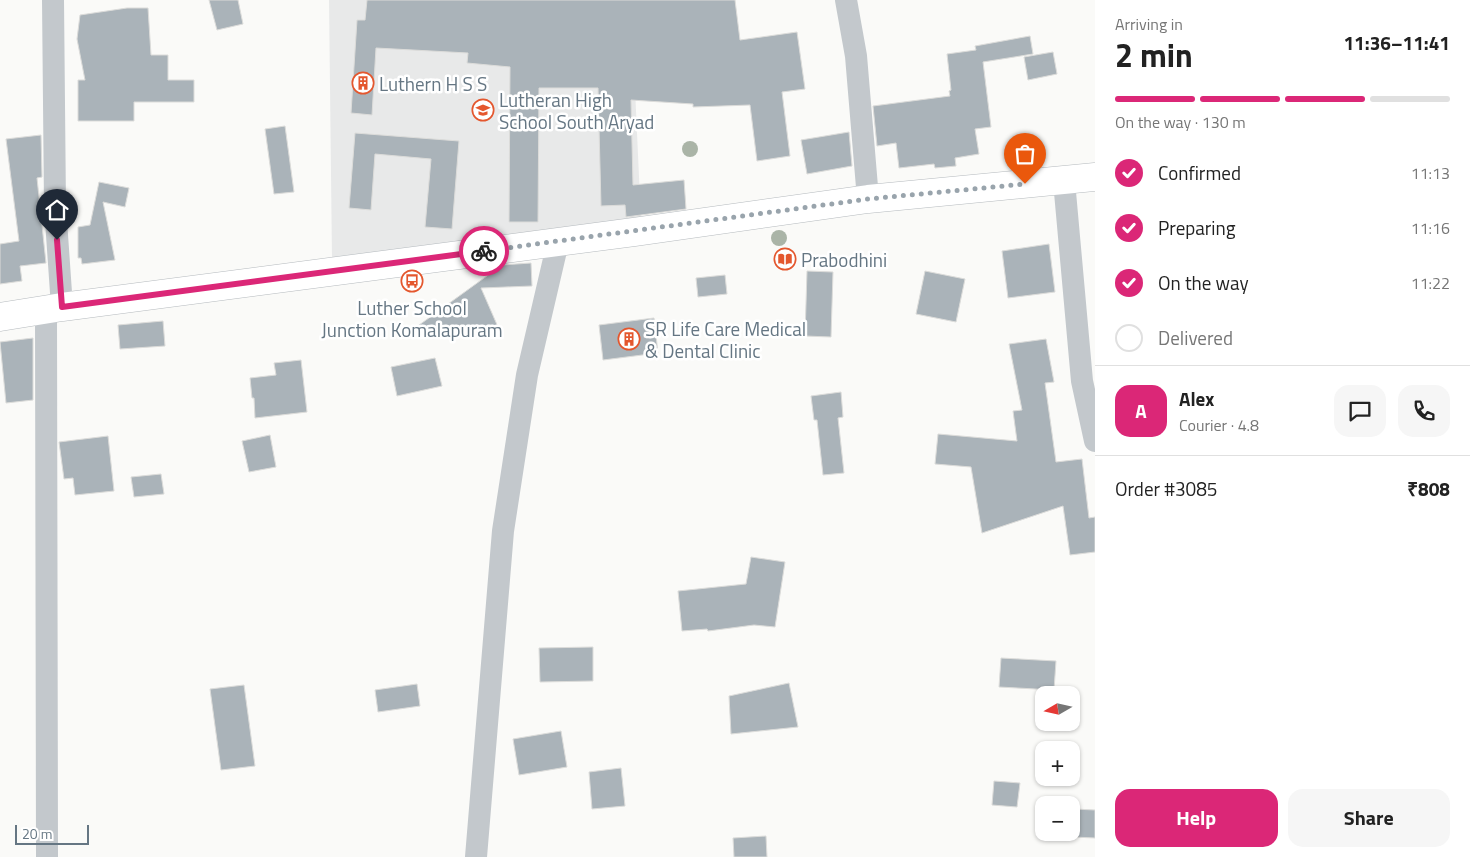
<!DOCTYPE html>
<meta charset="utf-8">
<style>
:root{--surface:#fff;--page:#f6f6f6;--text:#222;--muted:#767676;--line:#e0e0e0;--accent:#db2777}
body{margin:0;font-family:"Titillium Web",sans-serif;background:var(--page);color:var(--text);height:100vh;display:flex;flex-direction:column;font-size:19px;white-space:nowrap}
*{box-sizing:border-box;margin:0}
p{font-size:16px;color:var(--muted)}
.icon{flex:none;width:28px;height:28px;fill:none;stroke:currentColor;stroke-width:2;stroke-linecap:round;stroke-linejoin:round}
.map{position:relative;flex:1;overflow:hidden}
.sheet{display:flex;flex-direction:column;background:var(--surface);width:375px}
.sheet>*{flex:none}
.needle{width:32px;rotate:261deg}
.fabs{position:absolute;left:1035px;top:686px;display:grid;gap:10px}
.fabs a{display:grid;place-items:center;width:45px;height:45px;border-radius:10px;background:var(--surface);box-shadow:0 1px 4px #0004;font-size:25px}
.scale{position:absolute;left:15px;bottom:12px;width:74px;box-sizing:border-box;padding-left:5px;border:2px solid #657683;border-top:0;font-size:14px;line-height:18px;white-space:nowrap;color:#657683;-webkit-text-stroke:4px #fff;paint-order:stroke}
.pin{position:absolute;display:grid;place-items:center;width:42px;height:42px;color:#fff;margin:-51px -21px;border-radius:50% 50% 50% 0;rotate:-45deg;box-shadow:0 0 5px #0007}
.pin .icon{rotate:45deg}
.courier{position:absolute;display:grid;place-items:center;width:50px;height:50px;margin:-25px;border:4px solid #db2777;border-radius:50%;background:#fff;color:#222;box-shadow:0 1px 6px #0007}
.headline em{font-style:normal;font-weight:700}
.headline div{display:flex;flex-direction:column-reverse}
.headline{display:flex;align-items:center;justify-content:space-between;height:85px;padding:0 20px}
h1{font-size:32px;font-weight:700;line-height:38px}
.bar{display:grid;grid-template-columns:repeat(4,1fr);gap:8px 5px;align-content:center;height:60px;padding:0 20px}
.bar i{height:6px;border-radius:4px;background:var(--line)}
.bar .active{background:var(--accent)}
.bar p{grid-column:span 4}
.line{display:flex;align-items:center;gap:12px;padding:0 20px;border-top:1px solid var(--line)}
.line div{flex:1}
.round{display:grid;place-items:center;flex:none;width:52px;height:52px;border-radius:15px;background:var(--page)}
ol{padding:0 20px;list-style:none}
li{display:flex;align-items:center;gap:15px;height:55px}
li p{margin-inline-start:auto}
li .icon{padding:5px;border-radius:50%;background:var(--accent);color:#fff;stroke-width:4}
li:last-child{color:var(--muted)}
li i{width:28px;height:28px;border:2px solid var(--line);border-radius:50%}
.cta{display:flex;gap:10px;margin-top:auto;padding:10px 20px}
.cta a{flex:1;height:58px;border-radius:15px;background:var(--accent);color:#fff;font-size:20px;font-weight:700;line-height:58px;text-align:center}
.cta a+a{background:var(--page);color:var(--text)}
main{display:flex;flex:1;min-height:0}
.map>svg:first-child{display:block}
</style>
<main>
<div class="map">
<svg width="1095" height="857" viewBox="0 0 1095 857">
<rect width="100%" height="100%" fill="#fafaf8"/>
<polygon fill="#e8e9e9" points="329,0 631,0 641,221 332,260"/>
<g fill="#aab3b9" stroke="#dcdcda">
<polygon points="209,0 238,0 243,24 217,30"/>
<polygon points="367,0 735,0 740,40 797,32 805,89 782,92 790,156 757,161 750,105 693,107 693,104 631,100 633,185 684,180 686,209 626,217 625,205 601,206 598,88 539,88 538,222 509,222 510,67 467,63 468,53 376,48 372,115 351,113 357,20 365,20"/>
<polygon points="127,8 148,8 151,55 168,55 168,80 194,80 194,102 134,102 134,121 78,121 78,80 85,80 77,39 80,15"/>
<polygon points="1030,36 1033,54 983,62 991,127 975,129 979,154 955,158 956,166 935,168 934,164 899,168 896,143 877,146 873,106 950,96 949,91 951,90 947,54 976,50 975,46"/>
<polygon points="1053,52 1057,74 1028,80 1024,57"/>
<polygon points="285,126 294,192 274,194 265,129"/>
<polygon points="849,132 852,166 807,174 801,140"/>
<polygon points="355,133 459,141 452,229 425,227 431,159 375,154 371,210 349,208"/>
<polygon points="41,135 42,177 37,178 46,263 20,266 22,281 0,284 0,244 19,241 6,139"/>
<polygon points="99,182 129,188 125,207 103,202 115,260 82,264 81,258 78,258 78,227 90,225"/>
<polygon points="1049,244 1055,292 1008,298 1002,251"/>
<polygon points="531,263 532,286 481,288 498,327 415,328 502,265"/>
<polygon points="807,271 833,272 831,337 805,336"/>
<polygon points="925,271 965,279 956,322 916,314"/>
<polygon points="725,275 727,294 698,297 696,278"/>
<polygon points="654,318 658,353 603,360 599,325"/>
<polygon points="163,321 165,346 120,349 118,325"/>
<polygon points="33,338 33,400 6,403 0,342"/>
<polygon points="1046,339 1054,382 1045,383 1056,462 1082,459 1089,518 1095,517 1095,552 1070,555 1063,506 982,533 971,467 935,464 938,434 1017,441 1013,411 1022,410 1009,344"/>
<polygon points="435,358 442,386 397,396 391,367"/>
<polygon points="301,360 307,412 255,418 254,398 252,398 250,378 276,375 274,363"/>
<polygon points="841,392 843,417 838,418 844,473 823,475 817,420 814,420 811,396"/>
<polygon points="270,435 276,467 249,472 242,441"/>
<polygon points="108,436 114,491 75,495 73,478 64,479 59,442"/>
<polygon points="161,474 164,494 134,497 131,477"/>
<polygon points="751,557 785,562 775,627 754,625 708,631 707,629 682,631 678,591 746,584"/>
<polygon points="593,647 593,681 540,682 539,648"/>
<polygon points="1001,658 1056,661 1054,690 999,687"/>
<polygon points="789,683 798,727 731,734 729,696"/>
<polygon points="417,684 420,706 378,712 375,690"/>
<polygon points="244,685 255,766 221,770 210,689"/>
<polygon points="561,731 567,767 519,775 513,739"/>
<polygon points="621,768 625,806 592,809 589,772"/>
<polygon points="994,781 1020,783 1017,807 992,805"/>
<polygon points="1074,809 1095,810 1095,838 1073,837"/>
<polygon points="766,836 767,857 734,857 733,838"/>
</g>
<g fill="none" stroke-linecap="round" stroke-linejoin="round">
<g stroke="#b5babe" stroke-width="29">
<polyline id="primary" points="0,317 62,307 634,232 868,199 1095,177"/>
</g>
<g stroke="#c3c8cc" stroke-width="22">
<polyline points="53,0 55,206 62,307"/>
<polyline points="846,0 856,56 868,199"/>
<polyline points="1064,181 1082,381 1095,441"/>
<polyline points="46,311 47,857"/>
<polyline points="476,857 503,531 527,375 558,242"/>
</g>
<use href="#primary" stroke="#fff" stroke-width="28"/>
</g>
<g fill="#aab4a7">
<circle cx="690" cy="149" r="8"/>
<circle cx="779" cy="238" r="8"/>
</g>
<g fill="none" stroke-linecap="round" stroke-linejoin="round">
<polyline stroke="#99a4ac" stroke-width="5" stroke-dasharray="0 9" points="484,251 868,199 1025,184"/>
<polyline stroke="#db2777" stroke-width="6" points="57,240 62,307 484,251"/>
</g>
<defs>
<g id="building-ring" transform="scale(1.125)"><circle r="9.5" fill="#fff" stroke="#e4572e" stroke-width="1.5"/><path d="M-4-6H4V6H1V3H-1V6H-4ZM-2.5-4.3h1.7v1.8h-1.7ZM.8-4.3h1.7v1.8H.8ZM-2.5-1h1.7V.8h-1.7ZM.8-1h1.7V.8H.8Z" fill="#e4572e"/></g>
<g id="school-ring" transform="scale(1.125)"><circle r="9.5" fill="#fff" stroke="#e4572e" stroke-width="1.5"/><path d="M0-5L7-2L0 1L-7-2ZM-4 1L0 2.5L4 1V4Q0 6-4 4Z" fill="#e4572e"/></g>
<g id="library-ring" transform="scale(1.125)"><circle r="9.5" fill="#fff" stroke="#e4572e" stroke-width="1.5"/><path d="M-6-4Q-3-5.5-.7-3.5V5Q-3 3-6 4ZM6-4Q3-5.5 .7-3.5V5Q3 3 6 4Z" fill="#e4572e"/></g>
<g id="bus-ring" transform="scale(1.125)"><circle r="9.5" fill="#fff" stroke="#e4572e" stroke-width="1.5"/><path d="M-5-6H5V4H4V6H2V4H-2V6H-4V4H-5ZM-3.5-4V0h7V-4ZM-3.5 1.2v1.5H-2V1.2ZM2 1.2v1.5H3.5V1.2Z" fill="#e4572e"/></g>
</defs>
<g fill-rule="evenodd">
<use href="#building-ring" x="363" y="83"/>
<use href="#school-ring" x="483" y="110"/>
<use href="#library-ring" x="785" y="259"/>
<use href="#bus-ring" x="412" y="281"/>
<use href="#building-ring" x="629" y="339"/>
</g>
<g text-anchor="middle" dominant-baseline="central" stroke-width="5" stroke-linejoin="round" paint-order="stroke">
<g font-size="19" fill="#657683" stroke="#fff" text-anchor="start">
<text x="379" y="83">Luthern H S S</text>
<text x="499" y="99">Lutheran High<tspan x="499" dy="22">School South Aryad</tspan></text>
<text x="801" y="259">Prabodhini</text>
<text x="412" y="307" text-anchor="middle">Luther School<tspan x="412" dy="22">Junction Komalapuram</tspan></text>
<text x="645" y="328">SR Life Care Medical<tspan x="645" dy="22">&amp; Dental Clinic</tspan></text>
</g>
</g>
</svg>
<div class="fabs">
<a><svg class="needle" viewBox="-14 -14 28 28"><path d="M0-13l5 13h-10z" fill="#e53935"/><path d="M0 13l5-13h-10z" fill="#767676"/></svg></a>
<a>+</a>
<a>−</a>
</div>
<div class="scale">20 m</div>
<div class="pin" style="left:1025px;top:184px;background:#ea580c"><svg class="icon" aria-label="bag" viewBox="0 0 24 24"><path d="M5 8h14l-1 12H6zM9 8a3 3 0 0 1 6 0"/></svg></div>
<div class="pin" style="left:57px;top:240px;background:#1f2937"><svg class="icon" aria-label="home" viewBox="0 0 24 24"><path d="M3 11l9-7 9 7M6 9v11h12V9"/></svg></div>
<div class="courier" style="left:484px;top:251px"><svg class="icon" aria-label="bike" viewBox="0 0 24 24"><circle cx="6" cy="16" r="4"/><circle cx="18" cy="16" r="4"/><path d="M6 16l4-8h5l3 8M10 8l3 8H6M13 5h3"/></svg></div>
</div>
<section class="sheet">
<div class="headline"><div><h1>2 min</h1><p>Arriving in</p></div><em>11:36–11:41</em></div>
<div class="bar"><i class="active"></i><i class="active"></i><i class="active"></i><i></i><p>On the way · 130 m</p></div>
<ol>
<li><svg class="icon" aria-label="check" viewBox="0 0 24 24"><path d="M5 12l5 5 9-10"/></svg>Confirmed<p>11:13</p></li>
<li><svg class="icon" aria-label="check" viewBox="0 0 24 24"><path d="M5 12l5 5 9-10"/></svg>Preparing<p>11:16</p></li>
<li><svg class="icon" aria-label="check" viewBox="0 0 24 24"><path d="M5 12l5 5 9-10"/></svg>On the way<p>11:22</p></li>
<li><i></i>Delivered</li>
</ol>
<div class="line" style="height:90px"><b class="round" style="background:var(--accent);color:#fff">A</b><div><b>Alex</b><p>Courier · 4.8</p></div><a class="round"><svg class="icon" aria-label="chat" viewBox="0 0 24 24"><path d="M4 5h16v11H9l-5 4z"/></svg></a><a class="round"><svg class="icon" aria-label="phone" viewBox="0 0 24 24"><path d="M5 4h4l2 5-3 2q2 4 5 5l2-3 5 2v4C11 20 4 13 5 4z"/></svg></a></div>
<div class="line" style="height:65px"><div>Order #3085</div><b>₹808</b></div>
<div class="cta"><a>Help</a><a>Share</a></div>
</section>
</main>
